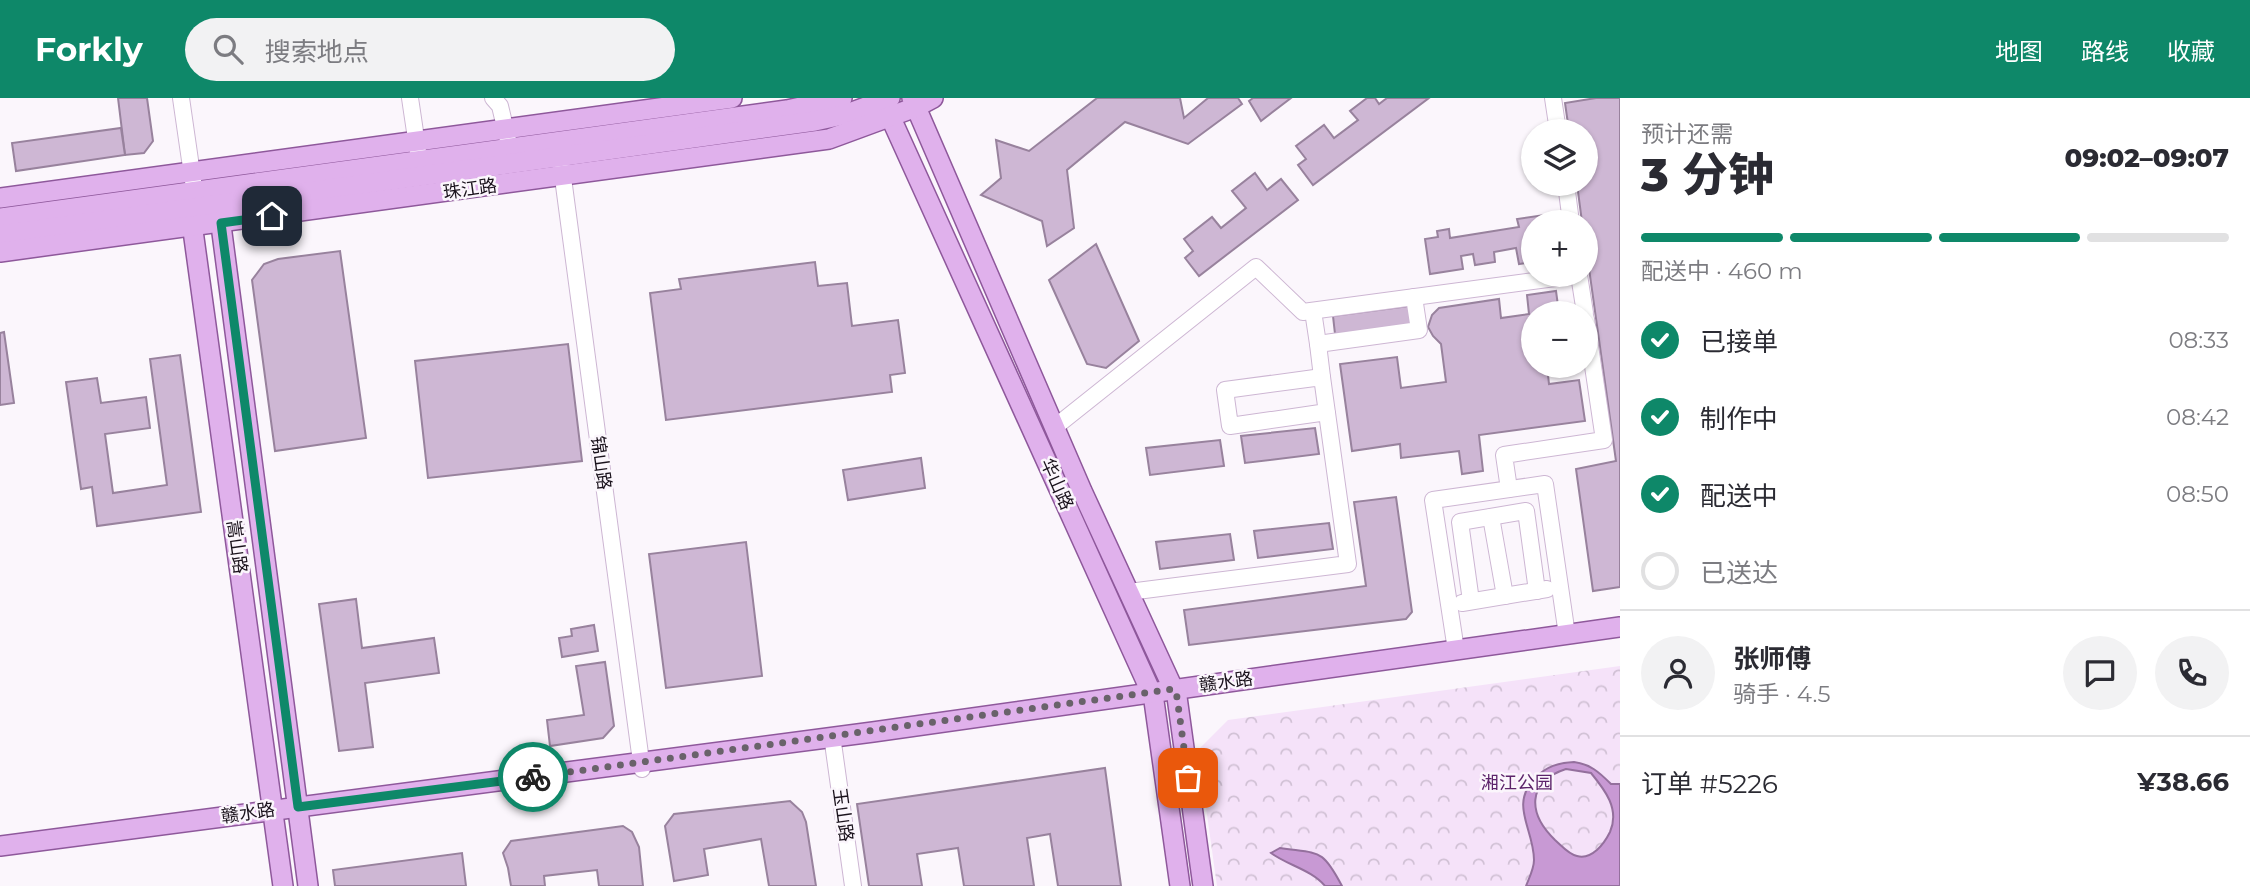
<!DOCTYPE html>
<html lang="zh">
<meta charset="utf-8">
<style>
:root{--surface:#fff;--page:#f2f2f3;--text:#2b2b33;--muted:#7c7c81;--line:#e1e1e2;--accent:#0e8869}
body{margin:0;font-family:Montserrat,"Noto Sans SC",sans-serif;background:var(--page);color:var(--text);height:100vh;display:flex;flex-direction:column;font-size:26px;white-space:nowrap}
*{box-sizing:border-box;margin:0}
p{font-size:23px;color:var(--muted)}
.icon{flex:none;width:38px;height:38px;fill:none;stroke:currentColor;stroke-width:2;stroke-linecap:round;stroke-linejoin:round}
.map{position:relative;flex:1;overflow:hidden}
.sheet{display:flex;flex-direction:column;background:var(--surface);width:630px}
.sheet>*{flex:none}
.buttons{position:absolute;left:1521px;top:21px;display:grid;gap:14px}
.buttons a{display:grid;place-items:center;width:77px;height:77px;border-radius:50%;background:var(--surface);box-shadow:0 2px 5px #0004;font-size:35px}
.pin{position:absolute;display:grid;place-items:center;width:60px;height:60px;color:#fff;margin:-30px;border-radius:14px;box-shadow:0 4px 10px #0006}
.courier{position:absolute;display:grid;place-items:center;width:70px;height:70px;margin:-35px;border:5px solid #0e8869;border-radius:50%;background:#fff;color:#222;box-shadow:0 2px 9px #0007}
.summary em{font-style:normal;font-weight:800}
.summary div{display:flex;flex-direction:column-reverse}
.summary{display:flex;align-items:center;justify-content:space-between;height:119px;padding:0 21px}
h1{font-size:46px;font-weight:800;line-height:52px}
.bar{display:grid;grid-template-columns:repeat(4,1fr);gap:10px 7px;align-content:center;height:84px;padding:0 21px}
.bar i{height:9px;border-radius:5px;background:var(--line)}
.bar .on{background:var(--accent)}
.bar p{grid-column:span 4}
.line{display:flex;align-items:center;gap:18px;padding:0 21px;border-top:2px solid var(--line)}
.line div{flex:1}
.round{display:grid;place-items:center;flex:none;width:74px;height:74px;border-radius:37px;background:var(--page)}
ol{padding:0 21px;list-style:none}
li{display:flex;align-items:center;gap:21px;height:77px}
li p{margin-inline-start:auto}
li .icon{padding:7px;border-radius:50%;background:var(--accent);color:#fff;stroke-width:4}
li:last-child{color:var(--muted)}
li i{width:38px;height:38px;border:4px solid var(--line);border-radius:50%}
header{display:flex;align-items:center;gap:42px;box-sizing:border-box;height:98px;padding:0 35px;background:var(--accent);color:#fff}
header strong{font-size:33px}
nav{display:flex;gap:38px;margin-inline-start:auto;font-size:24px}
.search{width:490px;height:63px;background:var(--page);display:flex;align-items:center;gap:18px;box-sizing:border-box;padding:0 24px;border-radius:38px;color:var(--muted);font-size:26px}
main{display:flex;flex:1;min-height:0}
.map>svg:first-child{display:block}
</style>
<header>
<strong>Forkly</strong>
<div class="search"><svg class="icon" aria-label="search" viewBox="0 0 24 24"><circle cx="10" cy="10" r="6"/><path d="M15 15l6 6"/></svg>搜索地点</div>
<nav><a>地图</a><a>路线</a><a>收藏</a></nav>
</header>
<main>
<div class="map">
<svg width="1620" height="788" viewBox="0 0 1620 788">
<defs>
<pattern id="forest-crowns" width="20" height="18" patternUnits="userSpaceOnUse" patternTransform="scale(1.75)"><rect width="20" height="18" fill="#f5e2f9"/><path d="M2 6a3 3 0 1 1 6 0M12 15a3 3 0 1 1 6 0" fill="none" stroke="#d1c1d5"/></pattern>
</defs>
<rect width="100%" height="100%" fill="#fbf6fc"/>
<polygon fill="url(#forest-crowns)" points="1620,568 1620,788 1217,788 1198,652 1228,622"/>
<g fill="#c899d4" stroke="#94709d" stroke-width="2" fill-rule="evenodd">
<path d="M1574 664C1590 666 1599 674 1611 686H1620V788H1526C1529 780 1534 771 1534 762 1534 731 1509 707 1535 680 1547 668 1558 665 1574 664ZM1566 671 1591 675C1605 692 1620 711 1610 734 1604 746 1592 762 1577 758 1568 756 1562 748 1555 742 1528 716 1526 684 1566 671Z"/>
<path d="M1280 750C1320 756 1322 750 1342 788H1325C1312 772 1287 767 1271 755Z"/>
</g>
<g fill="#ceb7d4" stroke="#98829d" stroke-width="2">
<polygon points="118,0 147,0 153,43 144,55 125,57"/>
<polygon points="1097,0 1180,0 1184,20 1208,0 1238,0 1242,6 1188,46 1125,24 1067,72 1074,130 1047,148 1042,123 981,97 1001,80 996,42 1029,53"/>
<polygon points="1253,0 1291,0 1261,23 1249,3"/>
<polygon points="1367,0 1375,0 1379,6 1387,0 1429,0 1313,87 1298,67 1306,61 1296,48 1324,27 1334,40 1358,22 1350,13"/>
<polygon points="1596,0 1620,0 1620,489 1593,493 1576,371 1616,363 1586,149 1586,124 1582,124 1577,86 1586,86 1586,33 1569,33 1565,5"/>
<polygon points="121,30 125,57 16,73 12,45"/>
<polygon points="1255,75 1267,92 1281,81 1298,102 1199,178 1185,160 1193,153 1184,141 1212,119 1221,130 1246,110 1232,93"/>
<polygon points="1551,116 1553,124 1533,124 1533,164 1519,166 1516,150 1494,154 1495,164 1475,167 1473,156 1461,158 1463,171 1430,176 1425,141 1438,139 1437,133 1449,131 1450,140 1519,129 1517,121"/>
<polygon points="1096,146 1139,243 1106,270 1087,266 1049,182"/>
<polygon points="340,153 366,340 275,353 252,182 264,166 278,161"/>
<polygon points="815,164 818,188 847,185 852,228 898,222 905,275 890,277 892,294 666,322 650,195 681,191 679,181"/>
<polygon points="1556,193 1559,215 1533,215 1533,220 1528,221 1530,238 1533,238 1533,268 1547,268 1549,286 1579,282 1585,323 1479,337 1483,373 1462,376 1459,353 1401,360 1400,346 1352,353 1340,266 1397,259 1401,290 1446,284 1441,246 1433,238 1428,229 1432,217 1439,210 1499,201 1501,220 1529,216 1527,197"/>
<polygon points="1409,208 1412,227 1335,236 1333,218"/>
<polygon points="4,234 14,305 0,307 0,235"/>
<polygon points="568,246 582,363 428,380 415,263"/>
<polygon points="180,257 201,414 97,428 92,389 81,391 66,284 97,280 101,305 146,299 150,330 105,336 113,395 167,387 150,261"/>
<polygon points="1315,330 1319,356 1245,365 1241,338"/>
<polygon points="1220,342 1224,368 1150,377 1146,350"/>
<polygon points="921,360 925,390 848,402 843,372"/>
<polygon points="1396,399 1412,514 1406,521 1189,547 1184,512 1366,488 1354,404"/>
<polygon points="1329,425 1333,451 1258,460 1254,433"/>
<polygon points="1230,436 1234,462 1160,471 1156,444"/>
<polygon points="746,444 762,578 666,590 649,456"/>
<polygon points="356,501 362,550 434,540 439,575 365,585 373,649 339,653 319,506"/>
<polygon points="594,527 598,553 562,559 559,540 572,538 571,531"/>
<polygon points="605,564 614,628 603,640 550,648 547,622 584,617 576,568"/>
<polygon points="1105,670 1121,788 1058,788 1050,736 1027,740 1034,788 964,788 958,750 917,756 922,788 869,788 857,706"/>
<polygon points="790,703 802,714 806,724 816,788 769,788 761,741 704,751 708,777 674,783 665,728 674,716"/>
<polygon points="623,728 632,734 639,749 643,788 599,788 597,772 544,778 545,788 511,788 508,770 503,755 511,743"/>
<polygon points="462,755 466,788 335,788 333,772"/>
</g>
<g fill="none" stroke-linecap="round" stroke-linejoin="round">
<g stroke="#cdb6d3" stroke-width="18">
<g id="minor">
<polyline points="181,0 193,83"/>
<polyline points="410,0 418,54"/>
<polyline points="493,0 500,8 508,42"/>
<polyline points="1553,0 1558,33"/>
<polyline points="561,65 642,671"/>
<polyline points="1566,86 1571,124"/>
<polyline points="1579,177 1585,215"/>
<polyline points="1313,213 1318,246"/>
<polyline points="1322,279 1318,246 1419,232 1414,199"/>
<polyline points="1055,329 1256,169 1303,214 1578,177"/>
<polyline points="1509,391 1504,357 1604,342 1586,221"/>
<polyline points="1491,419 1505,498"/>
<polyline points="1129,494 1348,466 1322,279 1225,292 1230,328 1327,314"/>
<polyline points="1471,503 1460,424 1526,413 1537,493"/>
<polyline points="1462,505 1547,491"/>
<polyline points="1456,552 1433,402 1545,386 1567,537"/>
<polyline points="833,645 853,788"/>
</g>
</g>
<g stroke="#8e589b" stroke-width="22">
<g id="major">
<polyline points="912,0 1082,393 1177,599 1203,788"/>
<polyline points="885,7 1151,594 1154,603 1180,788"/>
<polyline points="0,100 732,0"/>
<polyline points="219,112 308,788"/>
<polyline points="191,118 283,788"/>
<polyline points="0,120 787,12 842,0"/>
<polyline points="0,137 815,23 847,16 890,0"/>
<polyline points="0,154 829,41 916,9 933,0"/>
<polyline points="0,748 873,634 1620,529"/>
</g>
</g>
<use href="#minor" stroke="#fff" stroke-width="16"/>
<use href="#major" stroke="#e0b1ec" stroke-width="19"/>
</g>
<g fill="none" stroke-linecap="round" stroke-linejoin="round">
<polyline stroke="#69626a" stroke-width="7" stroke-dasharray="0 12.6" points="533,679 1174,591 1177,599 1188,680"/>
<polyline stroke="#0e8869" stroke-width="9" points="272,118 221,125 298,709 533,679"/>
</g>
<g text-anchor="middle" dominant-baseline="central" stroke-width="5" stroke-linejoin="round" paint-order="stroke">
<g font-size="18" fill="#1a121c" stroke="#fbf6fc">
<text transform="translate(470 91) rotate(-8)">珠江路</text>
<text transform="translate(601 365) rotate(82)">锦山路</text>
<text transform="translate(1057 386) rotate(66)">华山路</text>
<text transform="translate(237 449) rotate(82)">嵩山路</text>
<text transform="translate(1226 584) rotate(-8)">赣水路</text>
<text transform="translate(248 715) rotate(-8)">赣水路</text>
<text transform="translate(843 717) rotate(82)">玉山路</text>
</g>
<g font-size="18" fill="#5c236a" stroke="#fbf6fc">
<text x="1517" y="685">湘江公园</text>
</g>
</g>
</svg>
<div class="buttons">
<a><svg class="icon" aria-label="layers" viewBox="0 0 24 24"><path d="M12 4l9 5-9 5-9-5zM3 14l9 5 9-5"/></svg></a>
<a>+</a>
<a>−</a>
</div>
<div class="pin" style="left:1188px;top:680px;background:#ea580c"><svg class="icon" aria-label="bag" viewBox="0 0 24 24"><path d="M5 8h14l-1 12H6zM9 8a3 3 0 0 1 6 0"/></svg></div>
<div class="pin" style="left:272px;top:118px;background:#1f2937"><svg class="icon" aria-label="home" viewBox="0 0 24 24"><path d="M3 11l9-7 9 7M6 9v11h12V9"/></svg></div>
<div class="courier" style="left:533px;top:679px"><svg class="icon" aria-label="bike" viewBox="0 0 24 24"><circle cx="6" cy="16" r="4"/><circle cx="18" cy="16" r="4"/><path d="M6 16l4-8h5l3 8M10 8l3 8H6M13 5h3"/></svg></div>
</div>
<section class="sheet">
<div class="summary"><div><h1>3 分钟</h1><p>预计还需</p></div><em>09:02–09:07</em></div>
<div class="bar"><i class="on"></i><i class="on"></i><i class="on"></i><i></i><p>配送中 · 460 m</p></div>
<ol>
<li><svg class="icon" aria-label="check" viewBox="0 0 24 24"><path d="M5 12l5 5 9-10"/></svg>已接单<p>08:33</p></li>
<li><svg class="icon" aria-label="check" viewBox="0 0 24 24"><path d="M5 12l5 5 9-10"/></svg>制作中<p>08:42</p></li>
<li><svg class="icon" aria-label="check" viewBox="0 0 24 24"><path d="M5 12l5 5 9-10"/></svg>配送中<p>08:50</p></li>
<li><i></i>已送达</li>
</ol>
<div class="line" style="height:126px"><a class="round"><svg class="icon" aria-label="person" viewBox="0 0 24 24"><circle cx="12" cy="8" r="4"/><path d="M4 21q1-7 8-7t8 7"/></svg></a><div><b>张师傅</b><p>骑手 · 4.5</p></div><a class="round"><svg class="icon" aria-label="chat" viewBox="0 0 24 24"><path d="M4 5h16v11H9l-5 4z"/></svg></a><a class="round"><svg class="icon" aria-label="phone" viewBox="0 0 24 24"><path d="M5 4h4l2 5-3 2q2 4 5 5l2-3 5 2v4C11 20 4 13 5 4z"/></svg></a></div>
<div class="line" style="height:91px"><div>订单 #5226</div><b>¥38.66</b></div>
</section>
</main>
